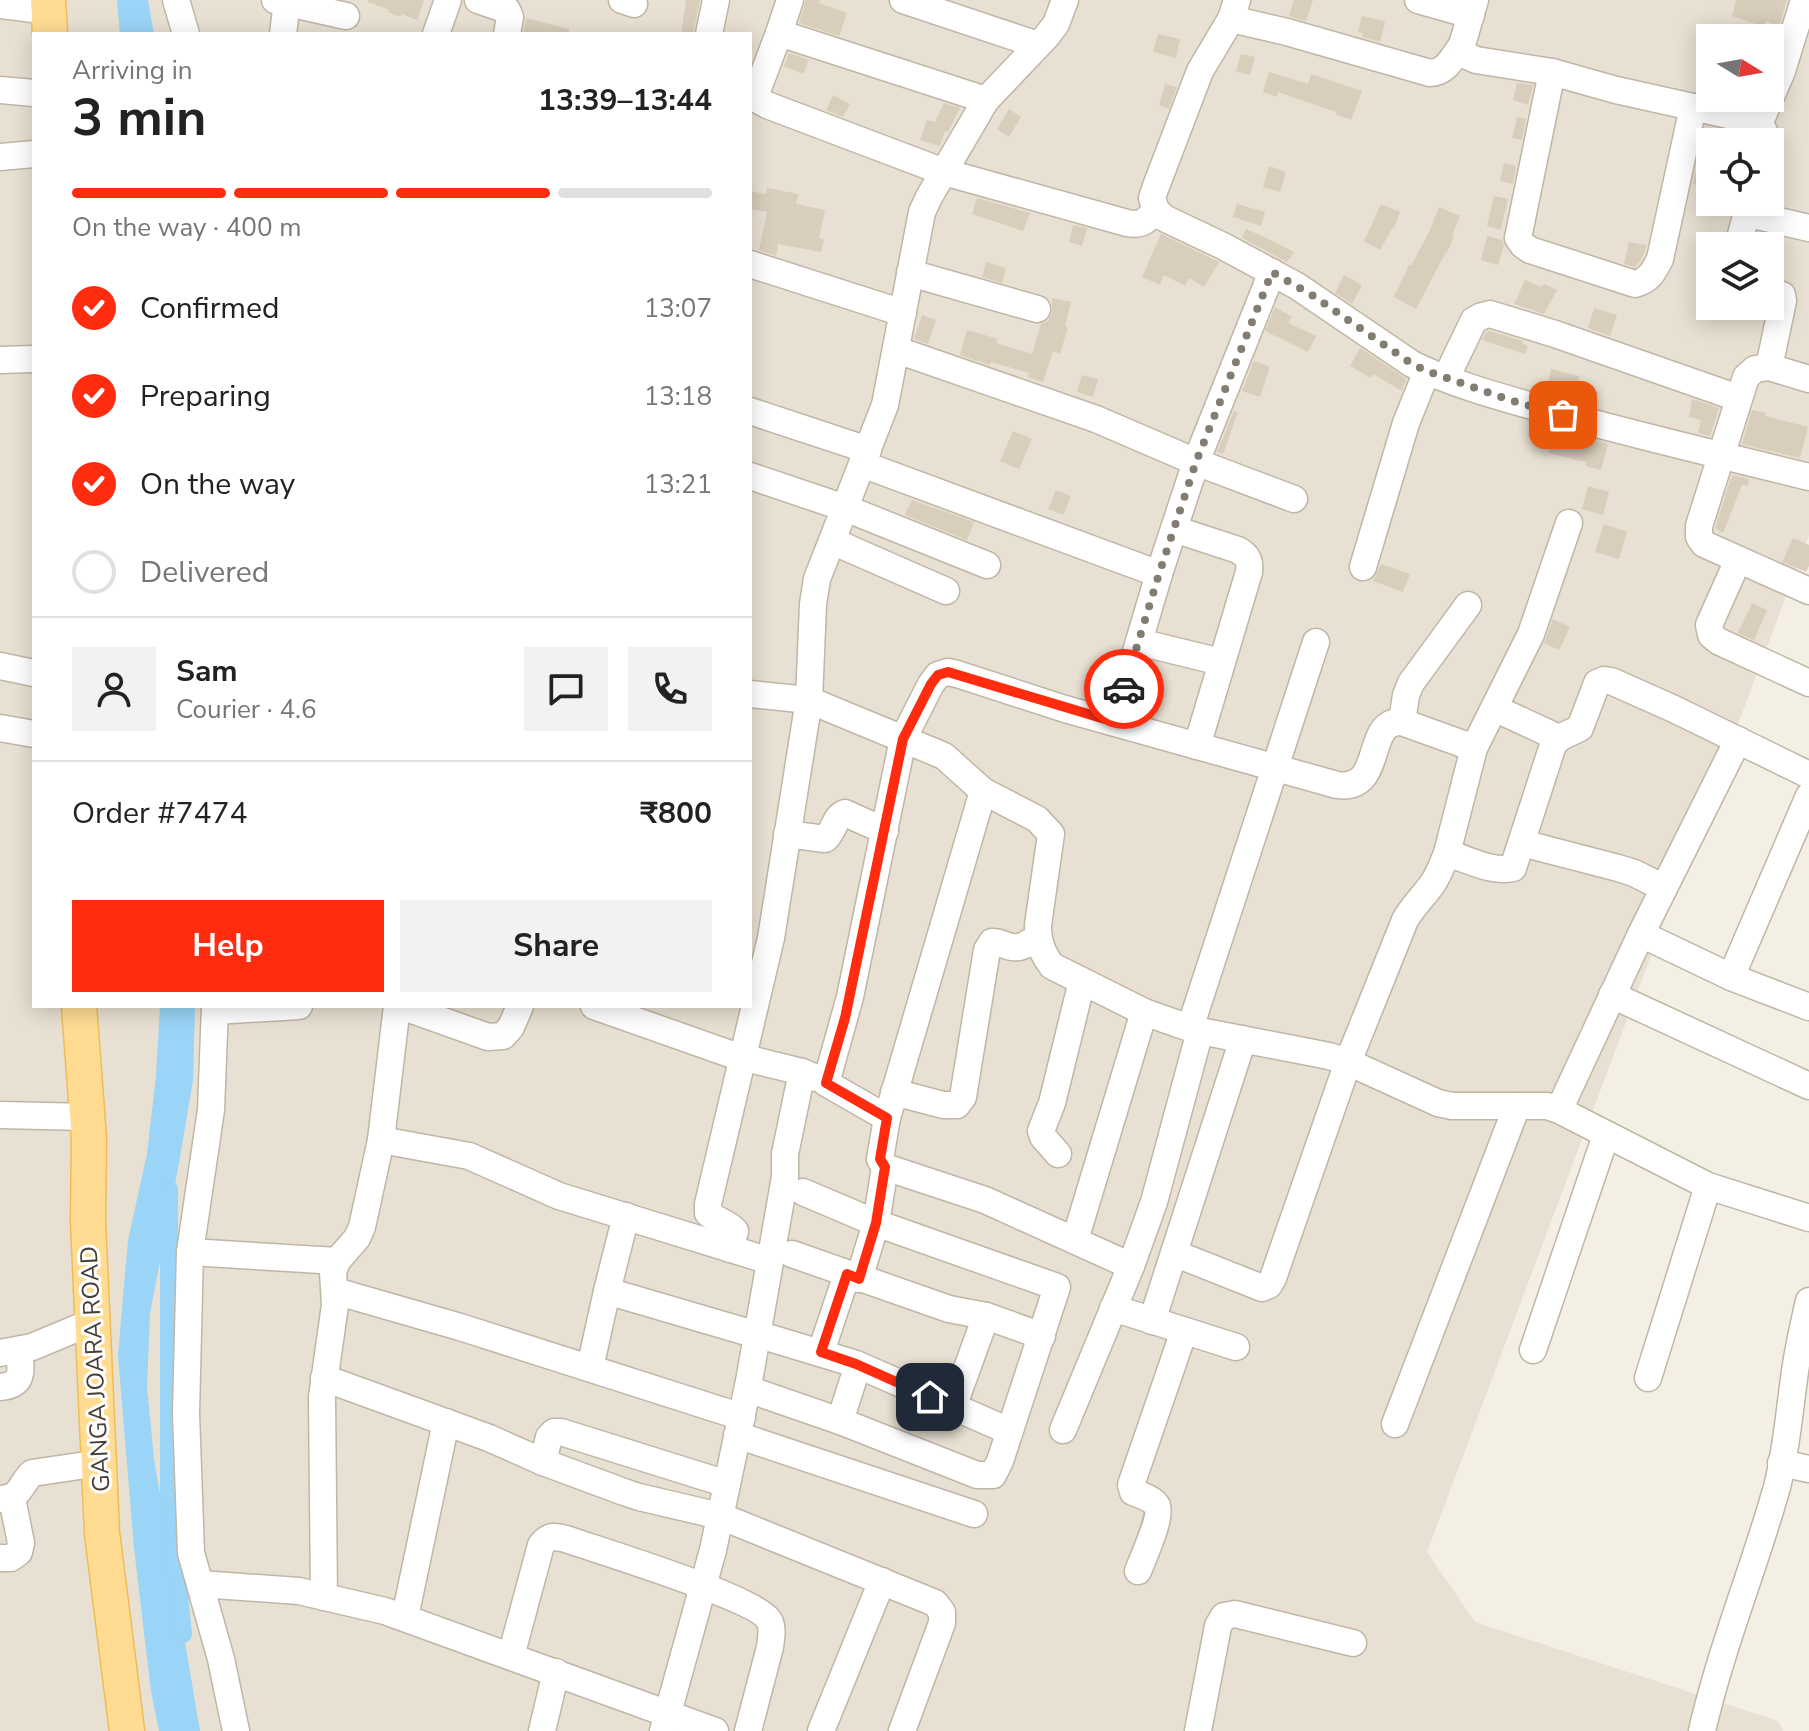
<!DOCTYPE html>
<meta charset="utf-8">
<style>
:root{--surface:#fff;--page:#f2f2f2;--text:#222;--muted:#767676;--line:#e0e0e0;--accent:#ff2c10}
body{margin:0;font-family:"Nunito Sans",sans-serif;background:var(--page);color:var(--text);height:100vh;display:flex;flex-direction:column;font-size:30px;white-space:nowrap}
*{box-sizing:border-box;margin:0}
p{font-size:26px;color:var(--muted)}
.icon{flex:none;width:44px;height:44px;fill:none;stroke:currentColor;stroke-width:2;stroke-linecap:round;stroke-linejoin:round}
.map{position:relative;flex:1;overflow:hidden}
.details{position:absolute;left:32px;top:32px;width:720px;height:976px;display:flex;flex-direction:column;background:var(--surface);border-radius:0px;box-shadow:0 4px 20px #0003}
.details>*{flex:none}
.needle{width:52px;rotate:101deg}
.tools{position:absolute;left:1696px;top:24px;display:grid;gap:16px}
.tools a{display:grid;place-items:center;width:88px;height:88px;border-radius:0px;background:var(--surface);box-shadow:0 4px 20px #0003;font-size:40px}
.pin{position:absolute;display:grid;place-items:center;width:68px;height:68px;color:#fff;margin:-34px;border-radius:16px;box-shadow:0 4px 12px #0006}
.courier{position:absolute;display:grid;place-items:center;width:80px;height:80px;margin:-40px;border:6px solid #ff2c10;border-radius:50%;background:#fff;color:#222;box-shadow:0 2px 10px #0007}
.overview em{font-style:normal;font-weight:700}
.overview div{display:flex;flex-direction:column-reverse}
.overview{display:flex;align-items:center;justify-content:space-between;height:136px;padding:0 40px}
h1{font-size:52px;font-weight:700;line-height:60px}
.bar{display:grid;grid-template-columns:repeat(4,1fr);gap:12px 8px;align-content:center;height:96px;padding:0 40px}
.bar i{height:10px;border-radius:6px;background:var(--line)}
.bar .active{background:var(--accent)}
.bar p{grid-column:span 4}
.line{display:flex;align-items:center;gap:20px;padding:0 40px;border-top:2px solid var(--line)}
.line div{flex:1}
.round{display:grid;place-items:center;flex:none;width:84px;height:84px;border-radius:0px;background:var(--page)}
ol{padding:0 40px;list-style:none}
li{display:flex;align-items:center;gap:24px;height:88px}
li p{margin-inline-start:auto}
li .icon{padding:8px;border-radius:50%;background:var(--accent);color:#fff;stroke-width:4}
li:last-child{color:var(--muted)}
li i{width:44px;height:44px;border:4px solid var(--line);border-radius:50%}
.action{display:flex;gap:16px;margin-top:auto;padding:16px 40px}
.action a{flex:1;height:92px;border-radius:0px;background:var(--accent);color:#fff;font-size:32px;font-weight:700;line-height:92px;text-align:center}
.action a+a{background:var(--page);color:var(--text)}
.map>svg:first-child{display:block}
</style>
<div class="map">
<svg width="1809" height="1731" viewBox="0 0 1809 1731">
<rect width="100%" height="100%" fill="#f4efe4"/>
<path fill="#e8e0d2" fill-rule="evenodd" d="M0 0H1809V535L1427 1552 1475 1622 1778 1721 1783 1731H0ZM34 34H750V1006H34ZM1710 38H1770V98H1710ZM1710 142H1770V202H1710ZM1710 246H1770V306H1710Z"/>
<g fill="#9ad4f7">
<polygon points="117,0 148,0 154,34 120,34"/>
<polygon points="160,1006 195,1006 193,1080 179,1163 150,1313 147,1387 154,1459 200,1731 159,1731 151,1691 134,1548 118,1355 128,1240 147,1154 156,1076"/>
</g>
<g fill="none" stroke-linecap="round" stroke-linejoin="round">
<polyline stroke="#9ad4f7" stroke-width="18" points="169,1189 169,1499 183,1634"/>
</g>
<g fill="#d9cdbb">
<polygon points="368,0 424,0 417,20 402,14 400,17 388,12 389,10 368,2"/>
<polygon points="686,0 700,0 693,34 681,34"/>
<polygon points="806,0 820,0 819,3 847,13 839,36 799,23"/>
<polygon points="1294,0 1313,0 1306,21 1289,16"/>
<polygon points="1736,0 1787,0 1779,27 1766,21 1765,27 1732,16"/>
<polygon points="1362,16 1385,21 1380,42 1362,37 1363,33 1358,32"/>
<polygon points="526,18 569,29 569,34 523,34"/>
<polygon points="1158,34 1180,39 1176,58 1153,52"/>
<polygon points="789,53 809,60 803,74 784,66"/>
<polygon points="1241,54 1255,57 1250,75 1236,71"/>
<polygon points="1269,72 1308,84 1311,74 1362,91 1351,120 1336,114 1336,112 1278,92 1277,97 1263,92"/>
<polygon points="1517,83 1533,85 1528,105 1513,100"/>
<polygon points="1165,84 1177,87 1169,109 1159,105"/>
<polygon points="833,95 850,104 843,117 826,110"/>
<polygon points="944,103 960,108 948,132 945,131 940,146 920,140 927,120 935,122"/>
<polygon points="1009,109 1021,117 1009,137 997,129"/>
<polygon points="1517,117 1526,119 1522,140 1512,138"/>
<polygon points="1699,156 1710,158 1710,177 1708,187 1693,184"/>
<polygon points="1504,163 1516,166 1513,184 1500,181"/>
<polygon points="1269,166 1286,172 1280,192 1263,187"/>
<polygon points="767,188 798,194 796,204 825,210 819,238 824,239 821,252 778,244 776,256 759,250 767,212 750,209 750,191 766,194"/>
<polygon points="1494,196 1508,199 1501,230 1487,226"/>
<polygon points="977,198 1030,213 1023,231 972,214"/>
<polygon points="1237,204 1265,212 1261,226 1233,217"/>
<polygon points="1381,204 1400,212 1394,228 1392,228 1380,250 1364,241"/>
<polygon points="1439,207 1460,216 1452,235 1454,236 1447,253 1446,252 1416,309 1394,297 1409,265 1411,266 1429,232"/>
<polygon points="1073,225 1087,228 1082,246 1069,242"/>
<polygon points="1246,229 1262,236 1294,252 1287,262 1244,239 1242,237"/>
<polygon points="1161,234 1219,262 1204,287 1189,278 1185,286 1164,275 1160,285 1142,277"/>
<polygon points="1487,236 1502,240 1504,245 1498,265 1481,260"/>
<polygon points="1629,242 1647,245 1643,256 1635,267 1624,264"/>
<polygon points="986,262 1006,268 1002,283 982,277"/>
<polygon points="1344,275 1362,285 1352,304 1335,293"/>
<polygon points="1525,280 1542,287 1544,284 1557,290 1544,314 1514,304"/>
<polygon points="1052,298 1071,302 1065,326 1068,327 1060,354 1053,351 1043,382 1028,377 1029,373 991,362 990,365 960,355 967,330 998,339 996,343 1032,354 1041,324 1048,321 1052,314"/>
<polygon points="1275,307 1292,317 1288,323 1316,336 1308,352 1265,331"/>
<polygon points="1594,308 1617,315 1610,336 1588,328"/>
<polygon points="922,315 936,320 928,344 914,339"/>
<polygon points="1490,331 1523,341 1522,343 1528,346 1525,354 1482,340 1486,332"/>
<polygon points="1360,348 1406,379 1402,391 1373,374 1371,378 1350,366"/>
<polygon points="1254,361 1270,367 1260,397 1242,391"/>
<polygon points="1551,369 1579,376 1577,387 1598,392 1595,407 1545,393"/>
<polygon points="1082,375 1098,379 1093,397 1077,392"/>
<polygon points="1692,399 1719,408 1710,436 1698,433 1701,420 1689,417"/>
<polygon points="1752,410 1766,413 1765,416 1808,427 1800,458 1742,444"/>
<polygon points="1234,411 1238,412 1223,454 1217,452"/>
<polygon points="1554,429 1608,444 1601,470 1585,466 1586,462 1548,453"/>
<polygon points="1013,431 1032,439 1019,469 1000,461"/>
<polygon points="1732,475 1749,479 1748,486 1742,485 1723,533 1715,528"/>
<polygon points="1588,486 1609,492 1603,515 1582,509"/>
<polygon points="1056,490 1071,496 1063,515 1048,509"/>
<polygon points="912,500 974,522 967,540 905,515"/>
<polygon points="1604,524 1627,532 1619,559 1595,552"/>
<polygon points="1793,538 1809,545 1809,566 1806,572 1782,562"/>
<polygon points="1381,564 1410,574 1403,592 1373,581"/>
<polygon points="1752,603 1767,610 1754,640 1738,633"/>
<polygon points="1553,619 1570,627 1559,650 1544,643"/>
</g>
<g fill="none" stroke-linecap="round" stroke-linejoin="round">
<g stroke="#c0b6a6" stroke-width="29">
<g id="minor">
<polyline points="176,0 186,34"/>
<polyline points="275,0 346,16"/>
<polyline points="478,0 507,10 510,17 507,34"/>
<polyline points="622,0 634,4"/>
<polyline points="790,0 779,33 986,100"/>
<polyline points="903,0 1038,45"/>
<path d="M1237 0 1231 19 1200 71 1155 189 1152 198 1156 210 1164 218 1223 246 1297 286 1412 364C1451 384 1504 398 1546 410 1633 435 1721 455 1809 477"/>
<polyline points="1418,0 1471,15"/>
<polyline points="1475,0 1462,45 1465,55 1476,60 1552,72 1616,90 1760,122 1765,134 1763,142"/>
<polyline points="0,5 49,11"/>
<path d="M1231 19 1287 32 1430 73C1446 73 1453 57 1462 45"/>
<path d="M779 33 756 94 758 100 767 105 944 172 1127 223C1142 226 1146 221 1156 210"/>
<polyline points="283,34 287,2"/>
<polyline points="436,34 448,0"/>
<polyline points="709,34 716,0"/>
<path d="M1552 72 1518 238 1523 245 1530 250 1635 284C1650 280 1653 272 1660 259L1693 107"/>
<polyline points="0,90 34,93"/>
<polyline points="1760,122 1782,71 1804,0"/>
<polyline points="0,157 34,154"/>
<polyline points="1747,202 1747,212 1753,215 1809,228"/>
<polyline points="1738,246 1747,212"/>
<polyline points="750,264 903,313"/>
<polyline points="910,273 1037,309"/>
<polyline points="897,350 1096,419 1196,462 1294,499"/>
<polyline points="0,360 34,359"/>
<polyline points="1769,367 1783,301 1782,295 1770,291"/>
<polyline points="1446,378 1474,320 1482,316 1490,314 1555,334 1738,398"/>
<polyline points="1809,379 1769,367 1755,369 1746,377 1699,526 1699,537 1704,544 1809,591"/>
<polyline points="750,411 868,450"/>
<polyline points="862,464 1159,574"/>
<polyline points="750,476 845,508 987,565"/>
<path d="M1174 529 1238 550C1248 556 1250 560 1249 572L1197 746"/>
<polyline points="832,541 946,591"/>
<polyline points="1738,560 1709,625 1711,635 1718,641 1809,683"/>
<polyline points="1363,567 1406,423 1427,371"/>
<polyline points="1139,642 1221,662"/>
<polyline points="0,666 34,673"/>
<path d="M750 694 809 700 944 756 983 791 1037 819 1051 834 1038 925C1038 942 1042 953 1052 966L1144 1012 1178 1024 1200 1031 1329 1056 1348 1062 1438 1103 1452 1106H1547L1559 1110 1708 1186 1809 1218"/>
<polyline points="1494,708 1559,738"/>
<polyline points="1115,722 1159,574 1196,462 1272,272"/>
<polyline points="1402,722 1406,695 1411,683 1468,605"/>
<polyline points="0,728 34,734"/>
<path d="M787 834 825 839C835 831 833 818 845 813L885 831"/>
<polyline points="1522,843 1618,868 1634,873 1664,888"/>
<path d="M1447 853C1467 859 1492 873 1513 868L1553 745 1559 738 1580 728 1597 683 1604 680 1611 681 1674 709 1809 775"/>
<polyline points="1641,934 1731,977 1809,1007"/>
<polyline points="1731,977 1809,796"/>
<polyline points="1612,995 1809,1086"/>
<polyline points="215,1006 211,1110 190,1252 186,1413 191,1553 221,1659 236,1731"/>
<polyline points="401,1006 488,1037 503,1036 511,1027 520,1006"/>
<polyline points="594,1006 733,1055 802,1072 816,1078"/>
<polyline points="215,1011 299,1006"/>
<polyline points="1190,1028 1316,642"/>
<path d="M1200 1031 1154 1202 1131 1266 985 1200 885 1167 880 1159 887 1118 826 1083 850 997 903 739 931 684 938 675 948 672 957 674 1065 709 1337 785C1386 792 1363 719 1402 722L1474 748"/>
<path d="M894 1092 943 1105H957L963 1097 987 950 992 942C1001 941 1003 946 1012 947 1022 949 1030 942 1038 937"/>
<polyline points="1559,1110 1641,934 1738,740"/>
<polyline points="0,1115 88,1117"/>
<polyline points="887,1118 983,791"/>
<polyline points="381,1140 469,1156 559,1196 770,1261"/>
<polyline points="1058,1154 1043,1137 1041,1131 1052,1103 1082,981"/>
<polyline points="803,1192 876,1223 885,1167"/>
<polyline points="1075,1240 1144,1012"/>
<path d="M730 1249 735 1231C727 1222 716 1221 708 1213V1204L771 938 809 700 813 604 817 579 885 405 922 212 929 197 986 100 1046 37 1056 24 1065 0"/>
<polyline points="190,1252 337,1261"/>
<path d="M1174 1253 1262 1288 1269 1285 1273 1278 1348 1062 1405 920C1413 906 1424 896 1433 883 1439 874 1443 863 1447 853L1474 748 1531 634 1569 523"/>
<polyline points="792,1254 949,1309 986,1316 1042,1336"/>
<polyline points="335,1291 460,1327 742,1417"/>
<polyline points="607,1291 757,1335"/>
<polyline points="1113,1308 1236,1347"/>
<polyline points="1152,1321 1243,1039"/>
<polyline points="770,1338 856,1364 1009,1431"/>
<polyline points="1533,1350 1606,1135"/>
<polyline points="821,1352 847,1274"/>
<polyline points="0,1353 32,1347 92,1322"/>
<polyline points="590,1368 607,1291 626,1216"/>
<polyline points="324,1378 489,1438 543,1462 624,1492 639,1497 720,1516 935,1603 942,1612 942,1623 902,1731"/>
<polyline points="1648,1378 1708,1186"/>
<path d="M0 1387C25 1385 21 1370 19 1351"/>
<polyline points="759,1393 840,1421 977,1475 993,1475 1000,1461 1057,1287 876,1223 859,1279"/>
<polyline points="953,1407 986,1316"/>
<polyline points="840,1421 858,1365"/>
<polyline points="1395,1424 1517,1106"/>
<polyline points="1063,1430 1131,1266"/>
<polyline points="737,1435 974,1514"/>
<polyline points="543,1462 549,1437 554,1432 561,1432 727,1484"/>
<polyline points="1781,1463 1809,1469"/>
<path d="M0 1499C21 1498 19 1486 32 1473L100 1463"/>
<polyline points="0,1558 11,1558 19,1552 21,1543 12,1498"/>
<path d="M1138 1571C1143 1558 1162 1517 1157 1506 1154 1499 1140 1495 1133 1492L1131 1485 1184 1331"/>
<polyline points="200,1584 299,1591 385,1611 715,1731"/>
<polyline points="324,1597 322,1397 335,1305 333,1272 337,1261 357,1238 362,1227 381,1140 397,1006"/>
<polyline points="405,1617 446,1422"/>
<path d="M511 1656 541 1545C549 1535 554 1536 566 1539 597 1550 760 1599 770 1622 773 1630 771 1639 770 1647L748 1731"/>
<polyline points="542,1731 556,1672"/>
<polyline points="663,1731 713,1550 749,1381 785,1177 785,1154 802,1072"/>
<polyline points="821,1731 882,1581"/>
<polyline points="1198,1731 1218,1626 1224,1616 1235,1614 1353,1643"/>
<path d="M1702 1731C1721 1648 1754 1569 1777 1487 1786 1452 1789 1415 1794 1379 1797 1353 1803 1327 1809 1301"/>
</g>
</g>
<g stroke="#efbc57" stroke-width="37">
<g id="major">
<polyline points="48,0 50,34"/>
<polyline points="79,1006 89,1139 88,1221 102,1533 127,1731"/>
</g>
</g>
<use href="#minor" stroke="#fff" stroke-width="26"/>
<use href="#major" stroke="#ffdc92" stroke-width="34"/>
</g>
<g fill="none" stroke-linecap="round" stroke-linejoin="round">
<polyline stroke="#837c71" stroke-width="8" stroke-dasharray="0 14.4" points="1124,689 1159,574 1196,462 1272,272 1312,295 1412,364 1427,371 1513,401 1563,415"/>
<polyline stroke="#ff2c10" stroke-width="10" points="930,1397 856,1364 821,1352 847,1274 859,1279 876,1223 885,1167 880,1159 887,1118 826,1083 845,1018 903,739 931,684 938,675 948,672 1115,722 1124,689"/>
</g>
<g text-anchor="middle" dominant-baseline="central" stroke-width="6" stroke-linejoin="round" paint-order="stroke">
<g font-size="24" fill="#463e33" stroke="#fff">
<text transform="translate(95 1369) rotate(-93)">GANGA JOARA ROAD</text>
</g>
</g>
</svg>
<div class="tools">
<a><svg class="needle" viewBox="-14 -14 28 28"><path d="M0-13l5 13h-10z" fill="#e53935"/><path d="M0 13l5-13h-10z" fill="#767676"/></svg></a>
<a><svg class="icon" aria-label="locate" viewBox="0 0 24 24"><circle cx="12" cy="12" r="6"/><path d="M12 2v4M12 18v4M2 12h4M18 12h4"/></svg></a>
<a><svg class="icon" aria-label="layers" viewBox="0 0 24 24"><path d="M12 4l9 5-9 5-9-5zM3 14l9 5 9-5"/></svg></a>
</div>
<div class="pin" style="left:1563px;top:415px;background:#ea580c"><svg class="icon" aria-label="bag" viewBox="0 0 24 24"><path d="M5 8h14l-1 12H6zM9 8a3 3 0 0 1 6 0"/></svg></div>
<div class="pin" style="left:930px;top:1397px;background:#1f2937"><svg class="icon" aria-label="home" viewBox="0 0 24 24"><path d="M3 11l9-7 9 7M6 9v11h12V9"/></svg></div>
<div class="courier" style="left:1124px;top:689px"><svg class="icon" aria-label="car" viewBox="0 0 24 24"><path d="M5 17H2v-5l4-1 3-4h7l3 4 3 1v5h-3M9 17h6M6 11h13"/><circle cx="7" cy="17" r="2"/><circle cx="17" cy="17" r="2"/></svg></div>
<section class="details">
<div class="overview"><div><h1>3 min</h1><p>Arriving in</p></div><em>13:39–13:44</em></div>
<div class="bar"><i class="active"></i><i class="active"></i><i class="active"></i><i></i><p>On the way · 400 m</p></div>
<ol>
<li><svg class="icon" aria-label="check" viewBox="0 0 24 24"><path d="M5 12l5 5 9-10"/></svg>Confirmed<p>13:07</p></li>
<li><svg class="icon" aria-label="check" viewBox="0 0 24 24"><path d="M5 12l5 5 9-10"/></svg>Preparing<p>13:18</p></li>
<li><svg class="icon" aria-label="check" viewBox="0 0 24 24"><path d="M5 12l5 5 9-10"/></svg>On the way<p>13:21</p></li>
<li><i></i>Delivered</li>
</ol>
<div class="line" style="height:144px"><a class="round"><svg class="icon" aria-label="person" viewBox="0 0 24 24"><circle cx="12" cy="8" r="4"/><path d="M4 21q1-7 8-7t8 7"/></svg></a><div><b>Sam</b><p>Courier · 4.6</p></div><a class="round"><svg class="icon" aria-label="chat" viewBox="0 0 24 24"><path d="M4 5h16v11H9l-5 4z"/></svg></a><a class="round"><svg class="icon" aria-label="phone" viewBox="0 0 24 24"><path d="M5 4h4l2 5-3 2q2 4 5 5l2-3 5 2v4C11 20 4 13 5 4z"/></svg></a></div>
<div class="line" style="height:104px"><div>Order #7474</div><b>₹800</b></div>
<div class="action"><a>Help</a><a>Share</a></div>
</section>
</div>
